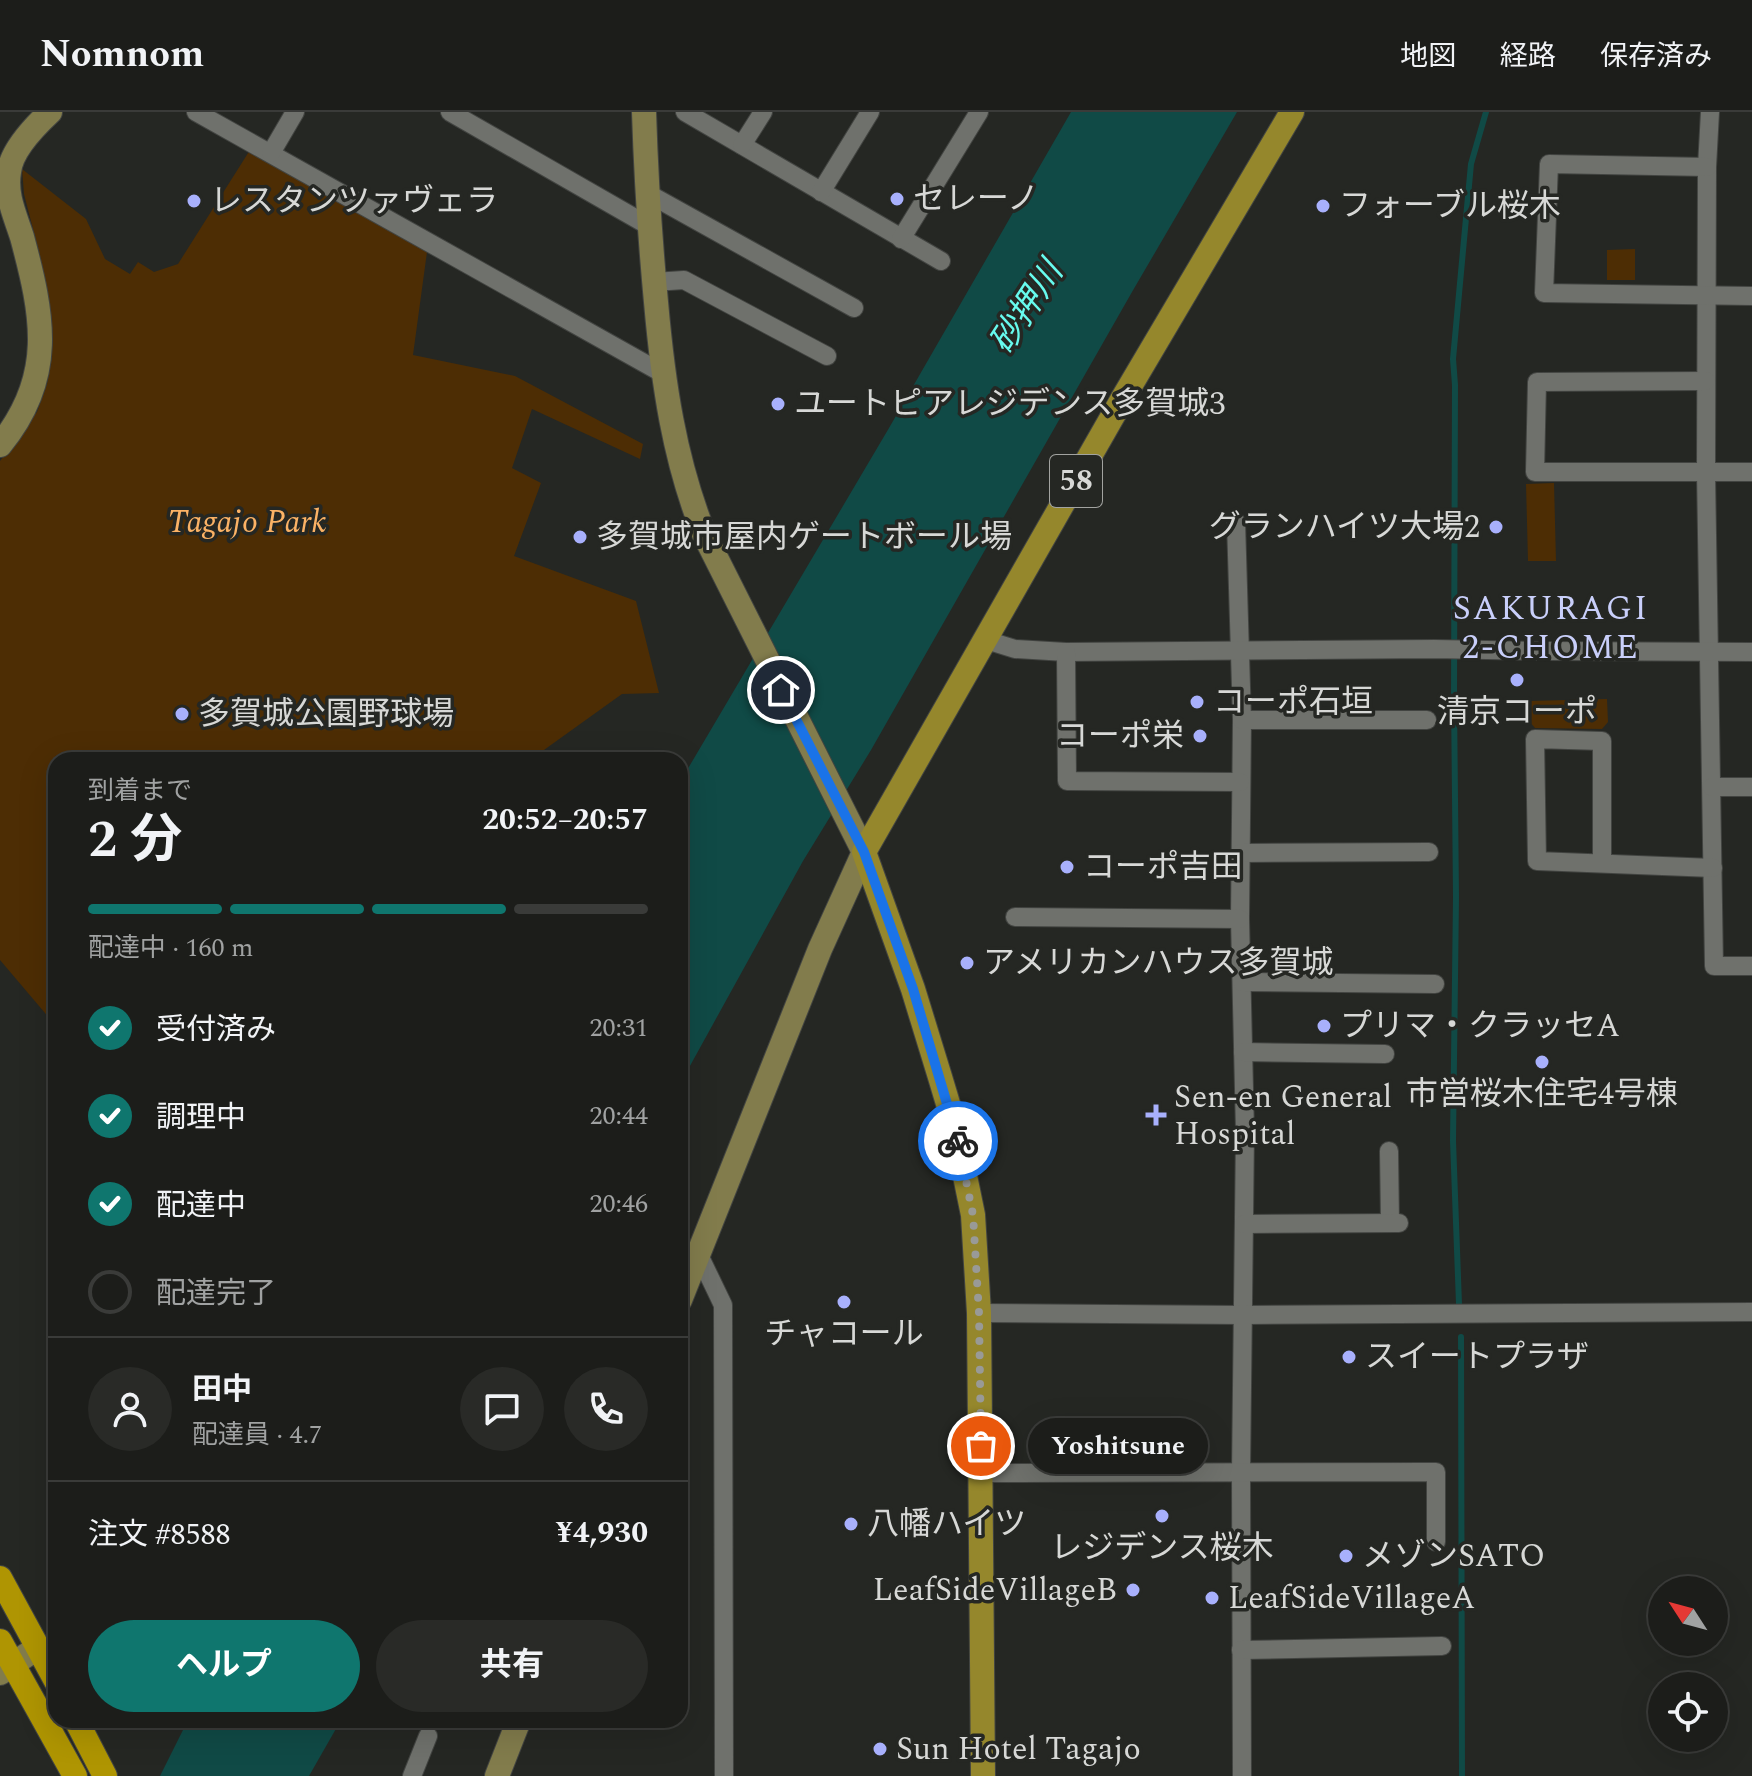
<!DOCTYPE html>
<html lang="ja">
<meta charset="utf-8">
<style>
:root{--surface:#1c1d1a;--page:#292a27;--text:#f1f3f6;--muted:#a0a2a2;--line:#3a3b39;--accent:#0f766e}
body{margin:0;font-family:Spectral,"Noto Sans JP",serif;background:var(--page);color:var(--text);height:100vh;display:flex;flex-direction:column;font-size:30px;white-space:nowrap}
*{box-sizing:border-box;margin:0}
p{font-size:26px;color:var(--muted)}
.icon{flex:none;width:44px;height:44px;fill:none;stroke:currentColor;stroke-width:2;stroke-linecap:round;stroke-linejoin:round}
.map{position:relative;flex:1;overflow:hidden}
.drawer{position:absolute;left:48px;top:640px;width:640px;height:976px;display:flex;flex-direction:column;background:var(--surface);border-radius:24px;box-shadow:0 8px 32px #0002,0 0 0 2px var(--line)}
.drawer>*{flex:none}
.needle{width:52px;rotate:306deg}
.fabs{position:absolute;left:1648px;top:1464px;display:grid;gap:16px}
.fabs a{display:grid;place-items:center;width:80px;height:80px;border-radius:50%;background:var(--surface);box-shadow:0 8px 32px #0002,0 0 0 2px var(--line);font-size:40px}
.pin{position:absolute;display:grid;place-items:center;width:68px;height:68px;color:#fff;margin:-34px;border:4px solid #fff;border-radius:50%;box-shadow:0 2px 8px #0007}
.courier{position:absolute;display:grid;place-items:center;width:80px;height:80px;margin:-40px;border:6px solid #1a73e8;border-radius:50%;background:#fff;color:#222;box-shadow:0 2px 10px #0007}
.bubble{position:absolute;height:56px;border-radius:28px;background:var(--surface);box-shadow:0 8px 32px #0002,0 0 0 2px var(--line);font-size:26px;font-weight:700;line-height:56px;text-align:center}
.headline em{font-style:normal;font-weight:700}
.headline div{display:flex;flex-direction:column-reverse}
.headline{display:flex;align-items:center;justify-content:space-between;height:136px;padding:0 40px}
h1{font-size:52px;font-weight:700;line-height:60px}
.bar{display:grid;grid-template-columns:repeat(4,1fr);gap:12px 8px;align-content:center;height:96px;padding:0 40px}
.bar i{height:10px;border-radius:6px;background:var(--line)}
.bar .current{background:var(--accent)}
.bar p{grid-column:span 4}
.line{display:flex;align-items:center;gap:20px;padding:0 40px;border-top:2px solid var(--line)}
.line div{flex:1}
.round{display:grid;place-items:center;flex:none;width:84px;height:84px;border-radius:42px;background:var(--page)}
ol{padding:0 40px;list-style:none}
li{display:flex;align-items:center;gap:24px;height:88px}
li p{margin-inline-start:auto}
li .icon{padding:8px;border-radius:50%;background:var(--accent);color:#fff;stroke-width:4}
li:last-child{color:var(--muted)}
li i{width:44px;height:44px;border:4px solid var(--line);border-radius:50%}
.button{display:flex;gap:16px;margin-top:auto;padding:16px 40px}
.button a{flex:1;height:92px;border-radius:48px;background:var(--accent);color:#fff;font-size:32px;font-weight:700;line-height:92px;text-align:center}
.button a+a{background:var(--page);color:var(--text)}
header{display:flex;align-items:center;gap:48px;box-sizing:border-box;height:112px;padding:0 40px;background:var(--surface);border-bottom:2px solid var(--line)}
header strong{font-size:38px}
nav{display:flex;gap:44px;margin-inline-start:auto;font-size:28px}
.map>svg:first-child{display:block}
</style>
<header>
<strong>Nomnom</strong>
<nav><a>地図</a><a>経路</a><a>保存済み</a></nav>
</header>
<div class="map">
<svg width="1752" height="1664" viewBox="0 0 1752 1664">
<rect width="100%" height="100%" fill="#252723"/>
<g fill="#4d2d04">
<polygon points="250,38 427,140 413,243 515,264 643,332 640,347 532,297 512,356 541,371 514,444 636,489 659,581 622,582 530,648 56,648 56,914 0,848 0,349 37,300 47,272 52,244 50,201 40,144 24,82 22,57 86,107 105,147 130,162 138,150 154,160 178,152"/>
<polygon points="1635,137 1635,168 1607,168 1607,138"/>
<polygon points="1554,371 1556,449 1528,449 1526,372"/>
<polygon points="1607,587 1608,610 1602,617 1535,616 1529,609 1529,589"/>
</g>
<g fill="#104a46">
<polygon points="1071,0 1237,0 1132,180 871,638 803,749 680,972 680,670 889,316"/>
<polygon points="188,1608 341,1608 309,1664 160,1664"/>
</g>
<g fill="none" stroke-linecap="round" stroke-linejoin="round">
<g stroke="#104a46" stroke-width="6">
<polyline points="1459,1192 1453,1029 1456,785 1454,586 1455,273 1453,247 1471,52 1486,0"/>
<polyline points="1461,1225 1462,1664"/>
</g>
<g stroke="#424441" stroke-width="20">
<g id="street">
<polyline points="196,0 662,261"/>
<polyline points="450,0 649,114"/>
<polyline points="685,0 941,149"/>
<polyline points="1710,0 1707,55 1706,361 1714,854 1752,854"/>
<polyline points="742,33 763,0"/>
<polyline points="271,41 295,0"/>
<polyline points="1707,55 1549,52 1544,181 1752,184"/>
<polyline points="821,80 870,0"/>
<polyline points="647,81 854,196"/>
<polyline points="901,127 979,0"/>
<polyline points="654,170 684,168 827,244"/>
<polyline points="1706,269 1537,270 1535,360 1752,360"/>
<polyline points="1236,410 1242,608 1240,807 1245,1020 1241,1361 1242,1664"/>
<polyline points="986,528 1015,537 1066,540 1434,537 1544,539 1752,540"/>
<polyline points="1066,540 1067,669 1240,670"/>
<polyline points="1242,608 1427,608"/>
<polyline points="1712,675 1752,675"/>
<polyline points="1241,741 1429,740"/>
<polyline points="1602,751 1602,629 1535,627 1537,749 1713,756"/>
<polyline points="1015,805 1240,807"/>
<polyline points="1242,870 1435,872"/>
<polyline points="1243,940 1385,942"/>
<polyline points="1389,1039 1390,1111"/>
<polyline points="1244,1112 1399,1111"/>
<polyline points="698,1141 723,1193 724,1664"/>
<polyline points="979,1201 1243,1203 1752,1200"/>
<polyline points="982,1361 1436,1360 1436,1430"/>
<polyline points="1241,1538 1442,1534"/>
<polyline points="412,1664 428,1624"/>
</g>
</g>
<g stroke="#424441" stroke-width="26">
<g id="secondary">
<path d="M644 0C646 63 650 126 656 190 663 270 674 347 704 422L864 740 820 837 680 1188"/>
<path d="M0 333C56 265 43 203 22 125 15 103 5 83 9 60 11 39 35 14 50 0"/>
<polyline points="0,1561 37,1536"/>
<polyline points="497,1664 519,1608"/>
</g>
</g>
<g stroke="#424441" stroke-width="26">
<polyline id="primary" points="983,1664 979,1201 973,1103 955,1015 940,965 913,877 864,740 1123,286 1292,0"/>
</g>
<g stroke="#424441" stroke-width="26">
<g id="highway">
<polyline points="0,1466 56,1569"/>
<polyline points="0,1529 75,1664"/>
<polyline points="76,1608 105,1664"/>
</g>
</g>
<use href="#street" stroke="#6f716c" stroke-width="18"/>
<use href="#secondary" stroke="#827c4c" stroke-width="24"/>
<use href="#primary" stroke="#95872c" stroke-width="24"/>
<use href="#highway" stroke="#af9502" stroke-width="24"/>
</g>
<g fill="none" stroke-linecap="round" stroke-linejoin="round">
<polyline stroke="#999a97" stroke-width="8" stroke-dasharray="0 14.4" points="958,1029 973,1103 979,1201 981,1334"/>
<polyline stroke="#1a73e8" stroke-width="10" points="781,578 864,740 913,877 958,1029"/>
</g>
<g fill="#a8b0fc" stroke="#252723" stroke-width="3">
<circle cx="897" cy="87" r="8"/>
<circle cx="194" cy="89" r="8"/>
<circle cx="1323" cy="94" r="8"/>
<circle cx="778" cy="292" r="8"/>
<circle cx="1496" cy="415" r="8"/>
<circle cx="580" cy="425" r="8"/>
<circle cx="1517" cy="568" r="8"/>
<circle cx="1197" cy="590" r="8"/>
<circle cx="182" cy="602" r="8"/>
<circle cx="1200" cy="624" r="8"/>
<circle cx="1067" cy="755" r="8"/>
<circle cx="967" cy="851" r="8"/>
<circle cx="1324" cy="914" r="8"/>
<circle cx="1542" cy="950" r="8"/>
<path d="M1152 991h8v8h8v8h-8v8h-8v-8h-8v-8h8z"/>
<circle cx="844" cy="1190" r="8"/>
<circle cx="1349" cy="1245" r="8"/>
<circle cx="1162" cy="1404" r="8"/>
<circle cx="851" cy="1412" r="8"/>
<circle cx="1346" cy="1444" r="8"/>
<circle cx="1133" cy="1478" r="8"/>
<circle cx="1212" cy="1486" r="8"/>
<circle cx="880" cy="1637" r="8"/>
</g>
<g text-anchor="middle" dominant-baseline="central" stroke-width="7" stroke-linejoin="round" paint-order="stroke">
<rect fill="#252723" stroke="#a2a3a0" stroke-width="2" x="1050" y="343" width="52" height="52" rx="6"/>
<g font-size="30" font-weight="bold" fill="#d7d8d6">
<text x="1076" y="369">58</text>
</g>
<g font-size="32" fill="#d7d8d6" stroke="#252723" text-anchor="start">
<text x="913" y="87">セレーノ</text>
<text x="210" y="89">レスタンツァヴェラ</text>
<text x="1339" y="94">フォーブル桜木</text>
<text x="794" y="292">ユートピアレジデンス多賀城3</text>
<text x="1480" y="415" text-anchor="end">グランハイツ大場2</text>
<text x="596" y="425">多賀城市屋内ゲートボール場</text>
<text x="1213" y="590">コーポ石垣</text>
<text x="1517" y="600" text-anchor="middle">清京コーポ</text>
<text x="198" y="602">多賀城公園野球場</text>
<text x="1184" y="624" text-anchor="end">コーポ栄</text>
<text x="1083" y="755">コーポ吉田</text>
<text x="983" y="851">アメリカンハウス多賀城</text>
<text x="1340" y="914">プリマ・クラッセA</text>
<text x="1542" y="982" text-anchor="middle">市営桜木住宅4号棟</text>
<text x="1174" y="985">Sen-en General<tspan x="1174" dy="37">Hospital</tspan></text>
<text x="844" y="1222" text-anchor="middle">チャコール</text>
<text x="1365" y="1245">スイートプラザ</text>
<text x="867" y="1412">八幡ハイツ</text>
<text x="1162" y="1436" text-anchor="middle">レジデンス桜木</text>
<text x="1362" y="1444">メゾンSATO</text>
<text x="1117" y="1478" text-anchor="end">LeafSideVillageB</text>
<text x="1228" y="1486">LeafSideVillageA</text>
<text x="896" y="1637">Sun Hotel Tagajo</text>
</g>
<g font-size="32" font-style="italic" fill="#fbb265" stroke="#252723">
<text x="247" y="410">Tagajo Park</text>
</g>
<g font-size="34" font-style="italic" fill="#67faee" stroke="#252723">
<text transform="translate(1027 196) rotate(-57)">砂押川</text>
</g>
<g font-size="34" letter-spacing="2" fill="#c9cffa" stroke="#252723">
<text x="1551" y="497">SAKURAGI<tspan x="1551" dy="39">2-CHOME</tspan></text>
</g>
</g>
</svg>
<div class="fabs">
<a><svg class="needle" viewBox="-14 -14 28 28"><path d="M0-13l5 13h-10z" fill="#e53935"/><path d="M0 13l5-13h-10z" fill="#a0a2a2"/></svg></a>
<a><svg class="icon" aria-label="locate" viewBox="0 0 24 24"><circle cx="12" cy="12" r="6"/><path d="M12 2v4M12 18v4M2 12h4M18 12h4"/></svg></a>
</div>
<div class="pin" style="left:981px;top:1334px;background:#ea580c"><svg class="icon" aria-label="bag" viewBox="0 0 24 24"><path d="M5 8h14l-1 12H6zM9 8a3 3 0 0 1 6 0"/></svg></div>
<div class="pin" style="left:781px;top:578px;background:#1f2937"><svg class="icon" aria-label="home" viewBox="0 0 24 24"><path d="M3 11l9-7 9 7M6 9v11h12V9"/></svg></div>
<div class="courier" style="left:958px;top:1029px"><svg class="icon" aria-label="bike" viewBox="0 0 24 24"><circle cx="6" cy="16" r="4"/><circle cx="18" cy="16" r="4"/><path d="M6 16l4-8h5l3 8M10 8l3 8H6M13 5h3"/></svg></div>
<div class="bubble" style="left:1028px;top:1306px;width:180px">Yoshitsune</div>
<section class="drawer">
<div class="headline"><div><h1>2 分</h1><p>到着まで</p></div><em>20:52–20:57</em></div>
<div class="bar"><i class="current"></i><i class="current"></i><i class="current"></i><i></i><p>配達中 · 160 m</p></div>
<ol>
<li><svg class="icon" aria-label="check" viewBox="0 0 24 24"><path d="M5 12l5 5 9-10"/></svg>受付済み<p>20:31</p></li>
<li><svg class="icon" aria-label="check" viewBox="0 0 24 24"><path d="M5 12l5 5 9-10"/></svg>調理中<p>20:44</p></li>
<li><svg class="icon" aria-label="check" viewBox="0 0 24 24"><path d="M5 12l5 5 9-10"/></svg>配達中<p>20:46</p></li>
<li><i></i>配達完了</li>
</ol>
<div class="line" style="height:144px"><a class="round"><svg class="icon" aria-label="person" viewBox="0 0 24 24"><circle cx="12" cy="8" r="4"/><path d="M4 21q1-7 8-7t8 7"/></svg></a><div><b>田中</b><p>配達員 · 4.7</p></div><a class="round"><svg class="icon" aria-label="chat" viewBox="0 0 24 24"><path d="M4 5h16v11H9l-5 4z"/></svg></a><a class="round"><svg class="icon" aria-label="phone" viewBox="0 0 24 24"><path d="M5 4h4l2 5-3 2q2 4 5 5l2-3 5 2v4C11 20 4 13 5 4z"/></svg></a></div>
<div class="line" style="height:104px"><div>注文 #8588</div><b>¥4,930</b></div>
<div class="button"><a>ヘルプ</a><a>共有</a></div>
</section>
</div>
